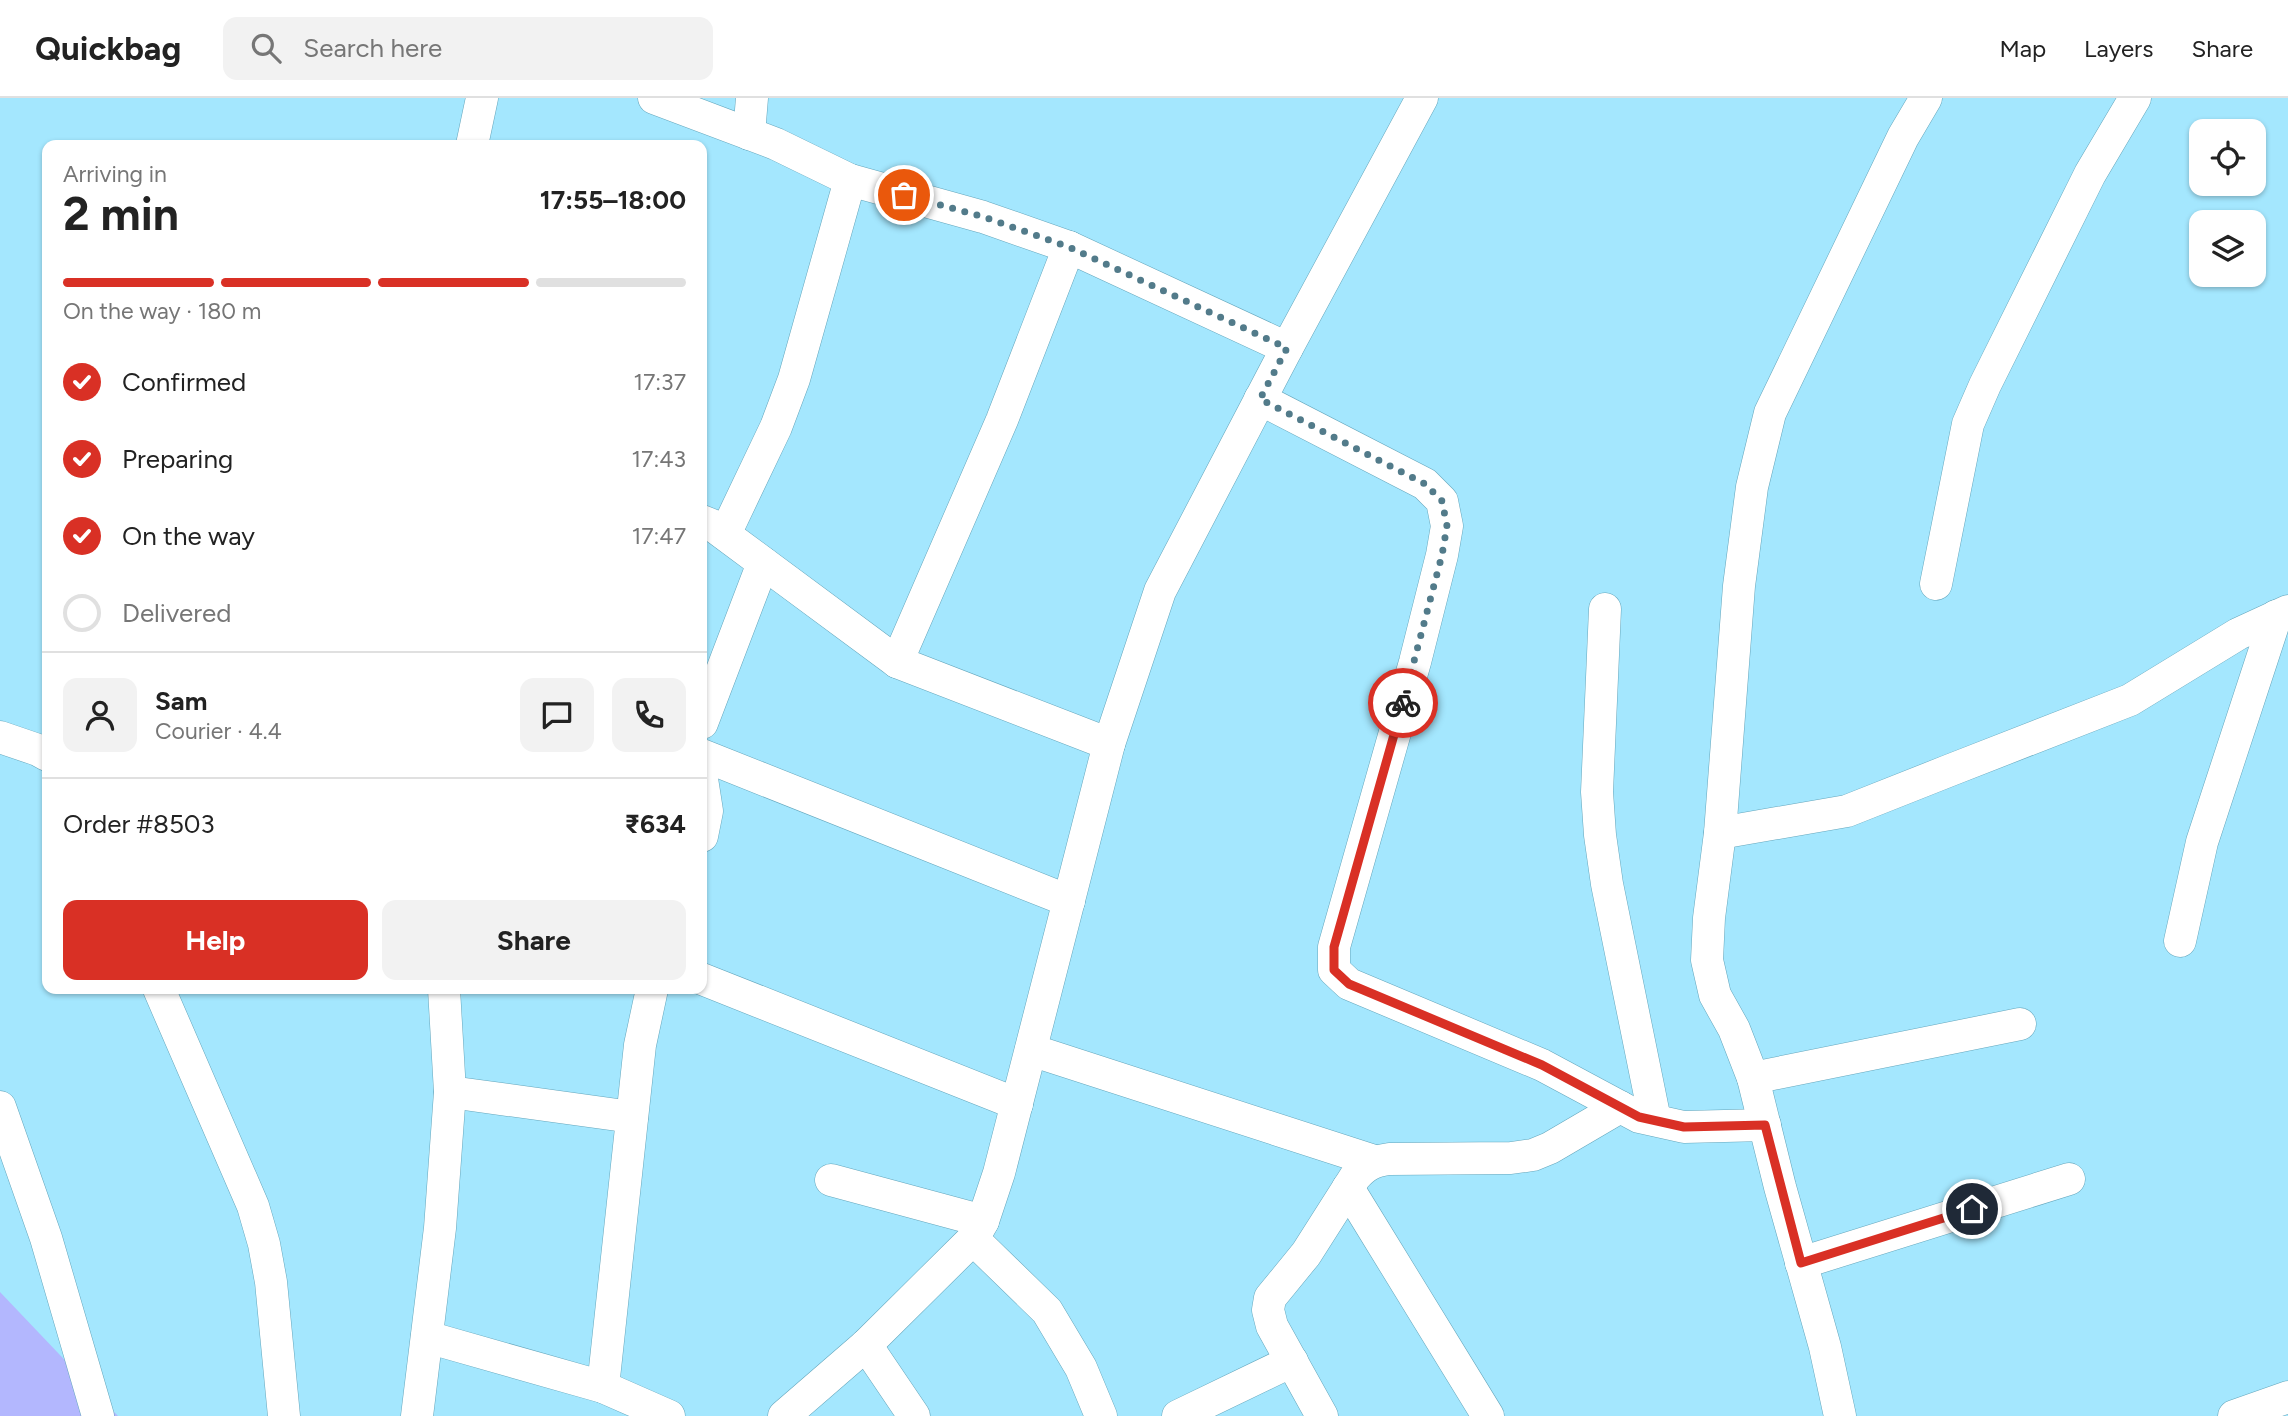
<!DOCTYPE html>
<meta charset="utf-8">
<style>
:root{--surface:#fff;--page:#f2f2f2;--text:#222;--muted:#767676;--line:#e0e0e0;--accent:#d93025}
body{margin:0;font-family:Figtree,sans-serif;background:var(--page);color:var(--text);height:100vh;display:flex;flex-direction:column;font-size:26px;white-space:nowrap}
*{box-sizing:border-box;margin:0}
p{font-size:23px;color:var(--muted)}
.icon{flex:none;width:38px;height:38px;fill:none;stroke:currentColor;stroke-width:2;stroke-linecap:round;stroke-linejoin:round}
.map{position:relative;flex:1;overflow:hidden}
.details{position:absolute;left:42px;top:42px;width:665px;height:854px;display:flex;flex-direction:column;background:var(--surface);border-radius:14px;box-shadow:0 2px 5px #0004}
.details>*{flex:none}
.tools{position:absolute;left:2189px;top:21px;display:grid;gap:14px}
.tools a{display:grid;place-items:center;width:77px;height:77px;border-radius:14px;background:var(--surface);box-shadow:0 2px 5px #0004;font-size:35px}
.pin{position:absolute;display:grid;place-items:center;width:60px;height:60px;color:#fff;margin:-30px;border:4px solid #fff;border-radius:50%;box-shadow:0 2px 7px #0007}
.courier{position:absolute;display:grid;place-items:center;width:70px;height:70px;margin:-35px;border:5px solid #d93025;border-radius:50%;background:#fff;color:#222;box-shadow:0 2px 9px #0007}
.head em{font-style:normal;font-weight:700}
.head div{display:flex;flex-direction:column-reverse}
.head{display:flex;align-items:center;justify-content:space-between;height:119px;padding:0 21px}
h1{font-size:46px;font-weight:700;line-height:52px}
.bar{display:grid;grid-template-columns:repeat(4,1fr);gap:10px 7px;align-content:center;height:84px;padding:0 21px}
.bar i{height:9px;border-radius:5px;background:var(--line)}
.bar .current{background:var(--accent)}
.bar p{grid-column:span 4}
.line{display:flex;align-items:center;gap:18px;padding:0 21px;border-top:2px solid var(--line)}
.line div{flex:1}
.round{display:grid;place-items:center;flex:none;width:74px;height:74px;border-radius:14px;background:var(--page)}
ol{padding:0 21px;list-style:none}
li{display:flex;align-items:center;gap:21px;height:77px}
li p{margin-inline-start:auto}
li .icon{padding:7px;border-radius:50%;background:var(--accent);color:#fff;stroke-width:4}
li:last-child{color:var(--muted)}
li i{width:38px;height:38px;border:4px solid var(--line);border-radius:50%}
.primary-button{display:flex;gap:14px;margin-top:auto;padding:14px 21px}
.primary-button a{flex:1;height:80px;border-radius:14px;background:var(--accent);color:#fff;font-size:28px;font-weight:700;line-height:80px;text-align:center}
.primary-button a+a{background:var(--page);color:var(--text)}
header{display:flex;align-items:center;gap:42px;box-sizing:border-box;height:98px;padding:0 35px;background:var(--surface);border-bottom:2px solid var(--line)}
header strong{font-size:33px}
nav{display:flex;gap:38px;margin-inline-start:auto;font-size:24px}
.search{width:490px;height:63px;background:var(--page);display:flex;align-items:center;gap:18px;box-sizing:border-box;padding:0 24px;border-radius:14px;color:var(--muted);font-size:26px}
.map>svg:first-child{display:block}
</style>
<header>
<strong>Quickbag</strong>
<div class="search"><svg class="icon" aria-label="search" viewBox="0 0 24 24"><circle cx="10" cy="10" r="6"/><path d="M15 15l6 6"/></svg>Search here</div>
<nav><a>Map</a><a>Layers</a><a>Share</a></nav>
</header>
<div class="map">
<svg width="2288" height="1318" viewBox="0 0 2288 1318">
<rect width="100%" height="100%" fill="#a4e7fe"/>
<polygon fill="#b3b7fe" points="0,1194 118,1318 0,1318"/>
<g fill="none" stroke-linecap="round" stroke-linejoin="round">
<g stroke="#64a6bc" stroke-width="33">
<g id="minor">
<polyline points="654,0 776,46 850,82 983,119 1069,149 1287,250"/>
<polyline points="749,36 752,0"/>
<polyline points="472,47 482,0"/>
<polyline points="1260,301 1425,386 1442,403 1447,428 1442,457 1415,564 1334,849 1334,872 1349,886 1542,967 1639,1019 1684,1029 1765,1027"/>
<polyline points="702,423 712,427 897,564 1109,646"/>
<polyline points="725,436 776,329 794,281 850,82"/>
<polyline points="1936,486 1968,326 1985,287 2090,76 2135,0"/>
<polyline points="1605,511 1597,694 1600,737 1607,786 1655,1022"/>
<polyline points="897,564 1002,322 1069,149"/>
<polyline points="702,625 763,465"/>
<polyline points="0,639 38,652 47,657"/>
<polyline points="702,657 1069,803"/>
<polyline points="702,681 707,713 702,738"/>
<polyline points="1720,735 1847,713 1948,673 2130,602 2238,536 2288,513"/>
<polyline points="2180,843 2202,744 2276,518"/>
<polyline points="702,881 1017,1006"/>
<polyline points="159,891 253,1108 264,1146 271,1184 284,1318"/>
<polyline points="1031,952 1374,1063"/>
<polyline points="1753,980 2020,926"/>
<polyline points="450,994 632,1019"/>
<polyline points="0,1009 46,1140 98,1318"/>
<polyline points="831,1082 983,1123"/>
<polyline points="1348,1090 1488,1318"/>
<polyline points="973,1141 1047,1213 1081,1270 1101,1318"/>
<polyline points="1801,1165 2069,1081"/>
<polyline points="427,1239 603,1289 669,1318"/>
<polyline points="866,1247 914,1318"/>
<polyline points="603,1289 640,947 652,891"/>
<polyline points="417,1318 440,1130 450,994 444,891"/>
<polyline points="784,1318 866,1247 973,1141 983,1123 999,1075 1109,646 1160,493 1287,250 1422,0"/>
<polyline points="1178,1318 1292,1263"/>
<path d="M1322 1318 1272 1228 1268 1212 1270 1200 1306 1156 1355 1079C1365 1067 1374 1063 1389 1061L1511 1060 1533 1057 1550 1050 1620 1009"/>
<polyline points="1840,1318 1825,1249 1780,1089 1753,980 1734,931 1715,897 1707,862 1709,820 1720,735 1739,488 1752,389 1770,315 1903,39 1926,0"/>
<polyline points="2234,1318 2288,1299"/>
</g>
</g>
<use href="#minor" stroke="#fff" stroke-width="32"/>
</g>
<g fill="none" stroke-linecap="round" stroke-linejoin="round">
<polyline stroke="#527b8a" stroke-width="7" stroke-dasharray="0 12.6" points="904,97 984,119 1069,149 1287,250 1260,301 1425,386 1442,403 1447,428 1442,457 1403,605"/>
<polyline stroke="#d93025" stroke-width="9" points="1403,605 1334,849 1334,872 1349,886 1542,967 1639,1019 1684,1029 1765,1027 1801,1165 1972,1111"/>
</g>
</svg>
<div class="tools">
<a><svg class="icon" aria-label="locate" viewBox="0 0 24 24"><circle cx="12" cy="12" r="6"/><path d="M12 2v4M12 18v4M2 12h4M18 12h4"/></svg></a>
<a><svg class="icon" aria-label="layers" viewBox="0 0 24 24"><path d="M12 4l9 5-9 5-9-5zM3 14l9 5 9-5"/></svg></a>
</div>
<div class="pin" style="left:904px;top:97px;background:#ea580c"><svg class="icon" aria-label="bag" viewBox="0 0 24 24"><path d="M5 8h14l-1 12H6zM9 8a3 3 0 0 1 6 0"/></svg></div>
<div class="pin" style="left:1972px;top:1111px;background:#1f2937"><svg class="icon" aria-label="home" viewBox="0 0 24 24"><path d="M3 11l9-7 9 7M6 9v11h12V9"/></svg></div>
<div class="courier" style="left:1403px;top:605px"><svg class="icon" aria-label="bike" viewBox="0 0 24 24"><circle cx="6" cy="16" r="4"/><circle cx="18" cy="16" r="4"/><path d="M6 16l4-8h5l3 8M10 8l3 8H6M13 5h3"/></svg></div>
<section class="details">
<div class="head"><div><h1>2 min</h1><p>Arriving in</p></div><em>17:55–18:00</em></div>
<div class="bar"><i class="current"></i><i class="current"></i><i class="current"></i><i></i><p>On the way · 180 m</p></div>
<ol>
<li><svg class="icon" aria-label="check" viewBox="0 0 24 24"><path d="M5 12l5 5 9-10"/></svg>Confirmed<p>17:37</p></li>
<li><svg class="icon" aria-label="check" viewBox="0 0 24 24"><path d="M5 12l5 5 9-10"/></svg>Preparing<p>17:43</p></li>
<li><svg class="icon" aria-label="check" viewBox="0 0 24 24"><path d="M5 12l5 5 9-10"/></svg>On the way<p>17:47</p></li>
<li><i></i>Delivered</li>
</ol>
<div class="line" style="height:126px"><a class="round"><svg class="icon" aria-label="person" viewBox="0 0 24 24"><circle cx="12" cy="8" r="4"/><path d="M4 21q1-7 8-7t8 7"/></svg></a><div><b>Sam</b><p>Courier · 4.4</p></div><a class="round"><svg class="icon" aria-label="chat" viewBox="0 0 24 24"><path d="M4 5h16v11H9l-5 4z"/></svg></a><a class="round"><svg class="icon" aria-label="phone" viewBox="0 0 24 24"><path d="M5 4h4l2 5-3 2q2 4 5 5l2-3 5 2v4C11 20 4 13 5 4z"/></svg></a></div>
<div class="line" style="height:91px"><div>Order #8503</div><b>₹634</b></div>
<div class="primary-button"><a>Help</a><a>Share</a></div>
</section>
</div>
